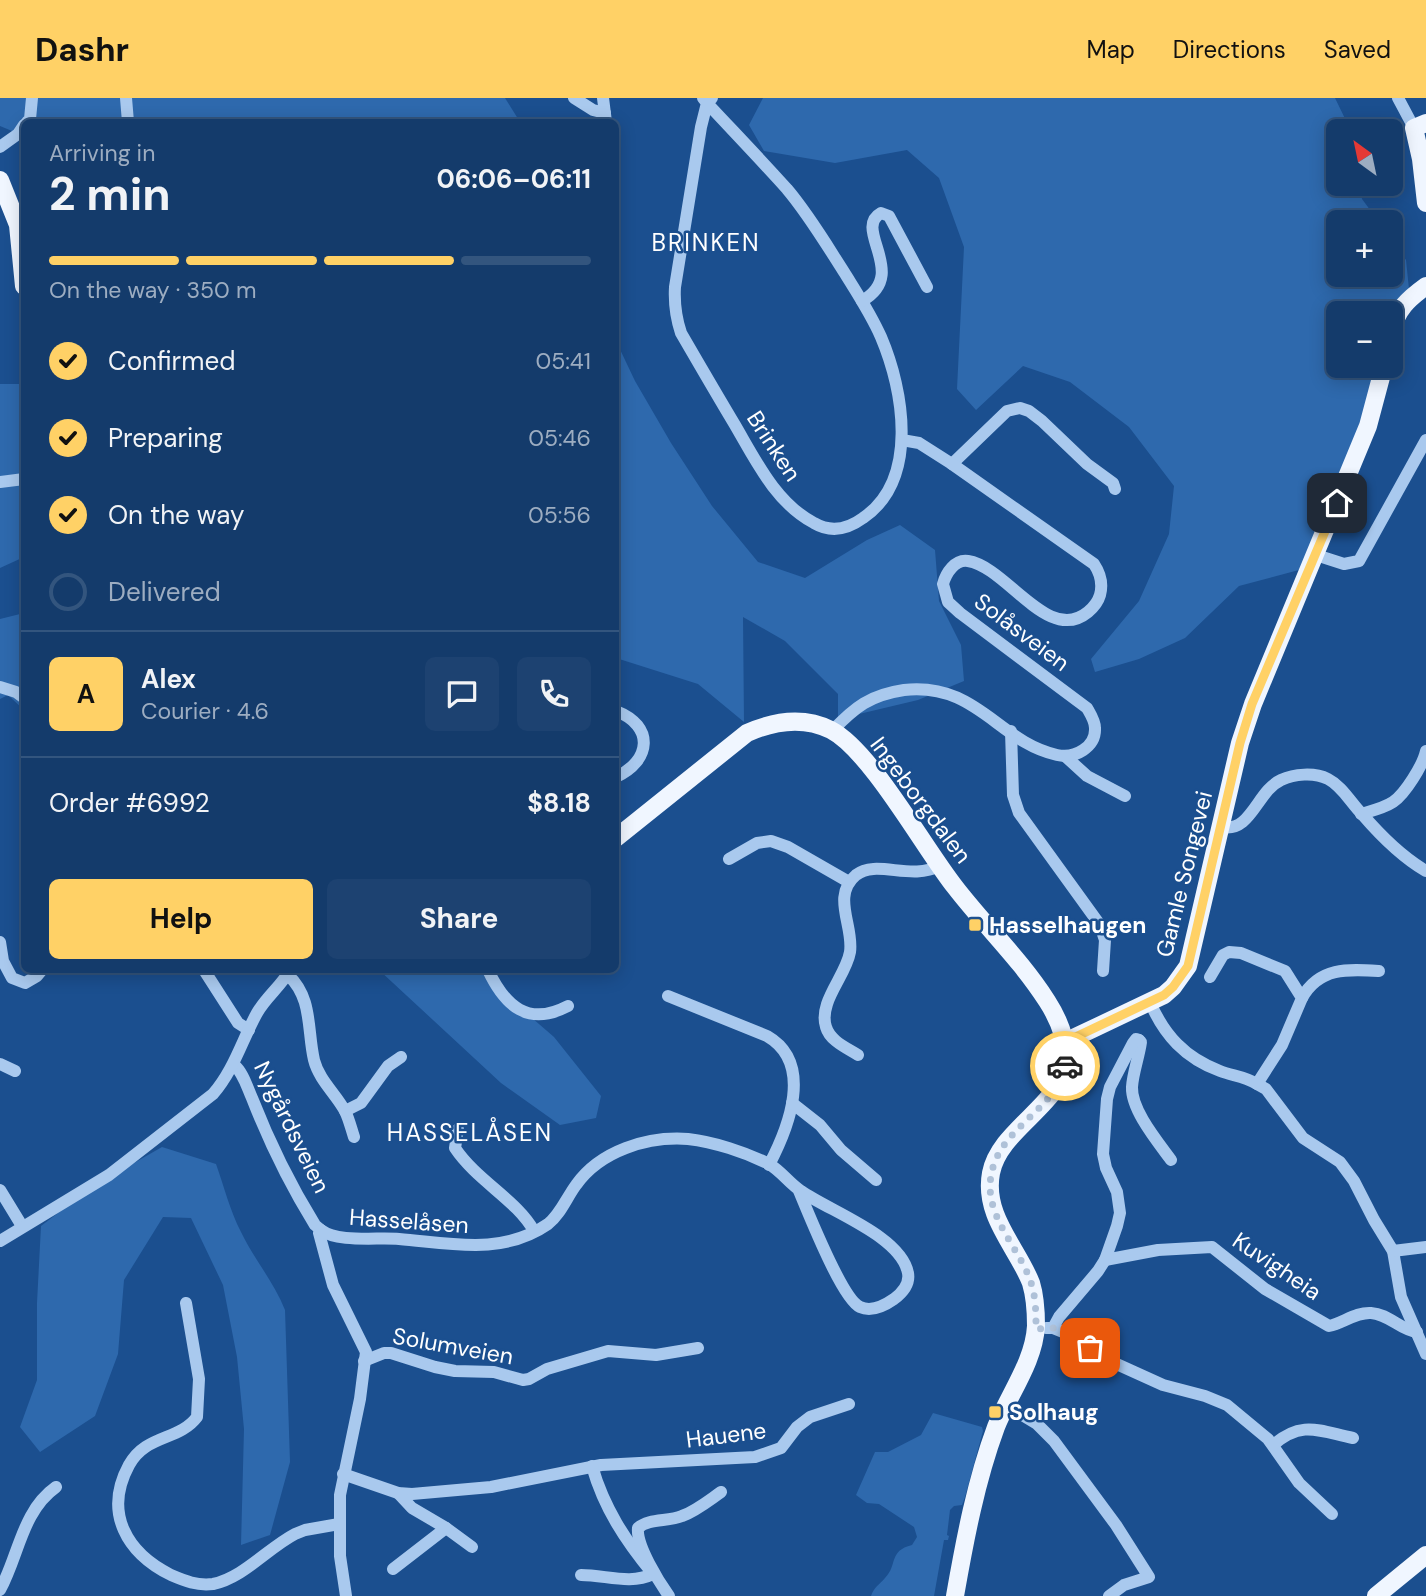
<!DOCTYPE html>
<meta charset="utf-8">
<style>
:root{--surface:#143b6b;--page:#1d4271;--text:#f1f3f6;--muted:#9dadc1;--line:#33557e;--accent:#ffd166}
body{margin:0;font-family:"DM Sans",sans-serif;background:var(--page);color:var(--text);height:100vh;display:flex;flex-direction:column;font-size:26px;white-space:nowrap}
*{box-sizing:border-box;margin:0}
p{font-size:23px;color:var(--muted)}
.icon{flex:none;width:38px;height:38px;fill:none;stroke:currentColor;stroke-width:2;stroke-linecap:round;stroke-linejoin:round}
.map{position:relative;flex:1;overflow:hidden}
.details{position:absolute;left:21px;top:21px;width:598px;height:854px;display:flex;flex-direction:column;background:var(--surface);border-radius:10px;box-shadow:0 4px 18px #0003,0 0 0 2px var(--line)}
.details>*{flex:none}
.needle{width:46px;rotate:327deg}
.controls{position:absolute;left:1326px;top:21px;display:grid;gap:14px}
.controls a{display:grid;place-items:center;width:77px;height:77px;border-radius:10px;background:var(--surface);box-shadow:0 4px 18px #0003,0 0 0 2px var(--line);font-size:35px}
.pin{position:absolute;display:grid;place-items:center;width:60px;height:60px;color:#fff;margin:-30px;border-radius:14px;box-shadow:0 4px 10px #0006}
.courier{position:absolute;display:grid;place-items:center;width:70px;height:70px;margin:-35px;border:5px solid #ffd166;border-radius:50%;background:#fff;color:#222;box-shadow:0 2px 9px #0007}
.summary em{font-style:normal;font-weight:700}
.summary div{display:flex;flex-direction:column-reverse}
.summary{display:flex;align-items:center;justify-content:space-between;height:119px;padding:0 28px}
h1{font-size:46px;font-weight:700;line-height:52px}
.bar{display:grid;grid-template-columns:repeat(4,1fr);gap:10px 7px;align-content:center;height:84px;padding:0 28px}
.bar i{height:9px;border-radius:5px;background:var(--line)}
.bar .active{background:var(--accent)}
.bar p{grid-column:span 4}
.line{display:flex;align-items:center;gap:18px;padding:0 28px;border-top:2px solid var(--line)}
.line div{flex:1}
.round{display:grid;place-items:center;flex:none;width:74px;height:74px;border-radius:10px;background:var(--page)}
ol{padding:0 28px;list-style:none}
li{display:flex;align-items:center;gap:21px;height:77px}
li p{margin-inline-start:auto}
li .icon{padding:7px;border-radius:50%;background:var(--accent);color:#111;stroke-width:4}
li:last-child{color:var(--muted)}
li i{width:38px;height:38px;border:4px solid var(--line);border-radius:50%}
.primary-button{display:flex;gap:14px;margin-top:auto;padding:14px 28px}
.primary-button a{flex:1;height:80px;border-radius:10px;background:var(--accent);color:#111;font-size:28px;font-weight:700;line-height:80px;text-align:center}
.primary-button a+a{background:var(--page);color:var(--text)}
header{display:flex;align-items:center;gap:42px;box-sizing:border-box;height:98px;padding:0 35px;background:var(--accent);color:#111}
header strong{font-size:33px}
nav{display:flex;gap:38px;margin-inline-start:auto;font-size:24px}
.map>svg:first-child{display:block}
</style>
<header>
<strong>Dashr</strong>
<nav><a>Map</a><a>Directions</a><a>Saved</a></nav>
</header>
<div class="map">
<svg width="1426" height="1498" viewBox="0 0 1426 1498">
<rect width="100%" height="100%" fill="#1b4f8f"/>
<g fill="#2e69ad" fill-rule="evenodd">
<polygon points="0,0 505,0 520,24 24,24 24,38 0,28"/>
<path d="M763 0H1335L1351 33H1339V86H1359L1362 101 1379 124H1339V177H1391V142L1406 162 1409 191 1394 264 1371 335 1310 469 1239 488 1185 540 1139 561 1095 574 1091 561 1139 503 1169 436 1174 388 1129 329 1070 284 1023 268 976 312 957 291 964 149 939 80 907 52 835 65 764 53 749 27ZM1339 215H1391V268H1339Z"/>
<polygon points="616,243 635,283 671,345 712,408 758,464 805,480 867,442 900,427 935,452 939,503 961,547 964,583 918,602 838,621 838,596 785,543 743,519 744,624 698,586 616,560"/>
<polygon points="24,279 24,459 0,470 0,286 19,286"/>
<polygon points="24,515 24,612 8,597 0,601 0,521"/>
<polygon points="379,872 492,872 517,907 554,939 601,998 596,1020 560,1027 501,985"/>
<path d="M162 1049 216 1066C224 1088 230 1113 241 1134 254 1161 274 1184 285 1212L290 1364 270 1437 241 1447 244 1331 237 1259 223 1187 191 1120 163 1119 124 1182 118 1256 95 1318 40 1354 20 1329 37 1282V1205L41 1128 92 1089Z"/>
<path d="M933 1315 982 1329 983 1333 965 1399 962 1407 954 1408 950 1412 947 1437 949 1438 948 1442H944L934 1498H871C874 1489 879 1487 885 1480 898 1467 888 1453 912 1447L917 1439 914 1429 879 1406 867 1405 856 1397 875 1354H888L921 1337Z"/>
</g>
<g fill="none" stroke-linecap="round" stroke-linejoin="round">
<g stroke="#a9c9ee" stroke-width="12">
<polyline points="126,0 128,24"/>
<polyline points="574,0 593,12 605,15"/>
<polyline points="603,0 606,24"/>
<path d="M703 0 707 5C734 34 761 62 787 91 809 117 826 146 844 174 857 195 871 216 881 239 904 293 919 382 863 420 848 431 831 435 814 425 776 405 756 363 735 327 717 297 699 266 681 235 676 220 674 206 675 189L701 29 707 5 712 0"/>
<polyline points="1398,0 1414,30"/>
<polyline points="27,24 30,21 32,0"/>
<polyline points="0,49 18,36 24,27"/>
<path d="M862 203C910 176 852 131 881 115L889 118 927 189"/>
<polyline points="952,366 1007,313 1020,310 1029,313 1042,323 1087,366 1113,385 1115,391"/>
<polyline points="0,384 24,381"/>
<polyline points="1316,457 1344,466 1359,463 1426,342"/>
<polyline points="0,589 16,594 24,600"/>
<path d="M616 613C655 628 651 663 616 679"/>
<path d="M832 633C855 609 870 597 904 592 977 584 998 644 1057 657 1075 661 1096 649 1095 630 1095 623 1091 617 1087 610L960 515 948 504 943 486C946 475 955 461 968 463 1007 469 1048 547 1088 514 1094 509 1098 504 1100 497 1103 486 1100 475 1094 466L952 366 919 345 902 342"/>
<polyline points="1011,633 1013,697 1019,715 1100,827 1105,842 1103,873"/>
<polyline points="1065,658 1087,678 1125,698"/>
<path d="M1361 716C1371 713 1384 710 1393 704 1405 696 1423 667 1426 653"/>
<path d="M1222 729C1251 735 1257 693 1281 682 1294 676 1314 674 1328 681 1342 688 1351 705 1362 716 1380 737 1402 759 1426 773"/>
<polyline points="729,761 757,745 771,743 788,749 849,784"/>
<polyline points="0,844 3,863 12,880 25,885 37,878 42,872"/>
<polyline points="204,872 238,925 249,932"/>
<path d="M488 872C505 908 528 929 568 908"/>
<path d="M288 877C313 900 307 932 314 962 319 982 336 996 345 1013 349 1021 351 1030 354 1039"/>
<path d="M668 898 767 938C814 965 789 1029 769 1067"/>
<path d="M1302 900C1319 869 1348 871 1379 873"/>
<path d="M1150 904C1164 937 1185 960 1220 973 1233 978 1244 978 1257 986L1282 947 1302 900 1285 873 1241 855 1229 854 1223 857 1210 879"/>
<path d="M1139 942 1141 944C1139 959 1133 974 1132 989 1131 1012 1158 1044 1171 1062"/>
<path d="M858 957C847 950 830 943 826 929 818 904 846 878 850 854 854 828 831 798 856 777 876 761 911 783 939 768"/>
<polyline points="0,966 15,973"/>
<path d="M234 967C243 974 247 989 252 1000 270 1046 289 1085 315 1127L321 1132 319 1135 333 1187 366 1254 360 1301 340 1397V1458L346 1498"/>
<polyline points="1257,986 1266,991 1303,1040 1340,1064 1354,1083 1374,1122 1393,1153 1401,1199 1426,1256"/>
<polyline points="792,1005 820,1027 841,1052 876,1082"/>
<polyline points="345,1013 361,1005 388,968 401,959"/>
<path d="M458 1031 455 1050C477 1083 517 1102 534 1133"/>
<polyline points="0,1092 22,1128"/>
<path d="M321 1132C338 1145 378 1139 399 1141 450 1145 502 1158 548 1126 560 1117 567 1099 576 1087 600 1053 647 1038 688 1041 714 1044 745 1054 769 1066 781 1073 790 1086 801 1093 829 1113 901 1138 908 1175 910 1186 902 1195 894 1201 884 1208 871 1214 860 1209 842 1201 808 1114 799 1093"/>
<path d="M0 1143 109 1077 213 996C234 972 242 942 257 915 266 899 282 887 290 872"/>
<polyline points="1393,1153 1426,1149"/>
<path d="M1105 1162 1158 1152 1212 1149 1265 1191 1329 1228C1343 1225 1356 1214 1371 1215 1389 1216 1400 1232 1417 1234"/>
<path d="M186 1205 199 1281 197 1319C179 1343 146 1336 129 1367 103 1415 127 1455 171 1477 185 1483 197 1488 213 1486 243 1480 268 1450 295 1436L305 1432 339 1426"/>
<polyline points="1046,1230 1053,1230 1059,1219 1098,1173 1105,1162 1117,1128 1120,1115 1117,1094 1106,1070 1103,1056 1107,1001 1110,989 1133,945 1136,941 1139,942"/>
<polyline points="1053,1230 1070,1237 1110,1263 1163,1287 1205,1298 1227,1307 1268,1341 1299,1385 1332,1416"/>
<polyline points="364,1263 384,1255 391,1255 435,1269 455,1273 494,1274 523,1282 529,1281 547,1271 608,1253 656,1257 698,1250"/>
<polyline points="1006,1307 1037,1326 1054,1343 1116,1427 1149,1479 1124,1487 1109,1498"/>
<path d="M1273 1347C1302 1322 1319 1333 1353 1340"/>
<polyline points="343,1376 398,1395 412,1396 491,1389 601,1367 755,1359 781,1350 797,1329 810,1319 849,1306"/>
<polyline points="398,1395 412,1410 446,1430 472,1449"/>
<polyline points="393,1471 446,1430"/>
<path d="M581 1477C606 1477 630 1487 653 1476 625 1442 604 1410 592 1368"/>
<path d="M0 1492C19 1457 22 1413 56 1389"/>
<path d="M669 1498C659 1484 636 1447 638 1430 649 1420 668 1424 682 1418 696 1413 708 1403 721 1394"/>
</g>
<g stroke="#f0f6ff" stroke-width="18">
<polyline points="1426,25 1414,30 1421,61 1426,105"/>
<polyline points="0,82 18,127 24,188"/>
<path d="M1391 234C1397 211 1408 201 1426 188"/>
<path d="M616 740 747 635C774 623 803 618 831 632 871 653 924 750 955 789 985 828 1021 862 1047 903 1058 920 1066 939 1066 959 1067 1005 1000 1029 991 1075 983 1118 1017 1149 1031 1185 1035 1198 1036 1215 1036 1228 1034 1264 1009 1296 996 1329 976 1383 965 1441 955 1498"/>
<polyline points="1065,944 1164,897 1173,889 1188,868 1240,645 1253,606 1368,328 1384,268"/>
<polyline points="1376,1498 1426,1457"/>
</g>
</g>
<g fill="none" stroke-linecap="round" stroke-linejoin="round">
<path stroke="#afc1d8" stroke-width="7" stroke-dasharray="0 12.6" d="M1065 968C1057 1010 1002 1029 992 1073 981 1118 1021 1149 1032 1188 1036 1202 1036 1218 1036 1231L1053 1230 1090 1250"/>
<polyline stroke="#ffd166" stroke-width="9" points="1065,968 1065,944 1164,897 1173,889 1188,868 1240,645 1252,606 1337,405"/>
</g>
<g fill="#ffd166" stroke="#1b4f8f" stroke-width="2.5">
<rect x="968" y="820" width="14" height="14" rx="3.5"/>
<rect x="988" y="1307" width="14" height="14" rx="3.5"/>
</g>
<g text-anchor="middle" dominant-baseline="central" stroke-width="5" stroke-linejoin="round" paint-order="stroke">
<g font-size="23" fill="#fff" stroke="#1b4f8f">
<text transform="translate(774 348) rotate(57)">Brinken</text>
<text transform="translate(1022 534) rotate(37)">Solåsveien</text>
<text transform="translate(921 702) rotate(53)">Ingeborgdalen</text>
<text transform="translate(1184 776) rotate(-76)">Gamle Songevei</text>
<text transform="translate(292 1029) rotate(64)">Nygårdsveien</text>
<text transform="translate(409 1123) rotate(4)">Hasselåsen</text>
<text transform="translate(1277 1168) rotate(34)">Kuvigheia</text>
<text transform="translate(453 1248) rotate(10)">Solumveien</text>
<text transform="translate(726 1337) rotate(-7)">Hauene</text>
</g>
<g font-size="23" font-weight="bold" fill="#fff" stroke="#1b4f8f" text-anchor="start">
<text x="989" y="827">Hasselhaugen</text>
<text x="1009" y="1314">Solhaug</text>
</g>
<g font-size="24" letter-spacing="2" fill="#fff" stroke="#1b4f8f">
<text x="706" y="144">BRINKEN</text>
<text x="470" y="1034">HASSELÅSEN</text>
</g>
</g>
</svg>
<div class="controls">
<a><svg class="needle" viewBox="-14 -14 28 28"><path d="M0-13l5 13h-10z" fill="#e53935"/><path d="M0 13l5-13h-10z" fill="#9dadc1"/></svg></a>
<a>+</a>
<a>−</a>
</div>
<div class="pin" style="left:1090px;top:1250px;background:#ea580c"><svg class="icon" aria-label="bag" viewBox="0 0 24 24"><path d="M5 8h14l-1 12H6zM9 8a3 3 0 0 1 6 0"/></svg></div>
<div class="pin" style="left:1337px;top:405px;background:#1f2937"><svg class="icon" aria-label="home" viewBox="0 0 24 24"><path d="M3 11l9-7 9 7M6 9v11h12V9"/></svg></div>
<div class="courier" style="left:1065px;top:968px"><svg class="icon" aria-label="car" viewBox="0 0 24 24"><path d="M5 17H2v-5l4-1 3-4h7l3 4 3 1v5h-3M9 17h6M6 11h13"/><circle cx="7" cy="17" r="2"/><circle cx="17" cy="17" r="2"/></svg></div>
<section class="details">
<div class="summary"><div><h1>2 min</h1><p>Arriving in</p></div><em>06:06–06:11</em></div>
<div class="bar"><i class="active"></i><i class="active"></i><i class="active"></i><i></i><p>On the way · 350 m</p></div>
<ol>
<li><svg class="icon" aria-label="check" viewBox="0 0 24 24"><path d="M5 12l5 5 9-10"/></svg>Confirmed<p>05:41</p></li>
<li><svg class="icon" aria-label="check" viewBox="0 0 24 24"><path d="M5 12l5 5 9-10"/></svg>Preparing<p>05:46</p></li>
<li><svg class="icon" aria-label="check" viewBox="0 0 24 24"><path d="M5 12l5 5 9-10"/></svg>On the way<p>05:56</p></li>
<li><i></i>Delivered</li>
</ol>
<div class="line" style="height:126px"><b class="round" style="background:var(--accent);color:#111">A</b><div><b>Alex</b><p>Courier · 4.6</p></div><a class="round"><svg class="icon" aria-label="chat" viewBox="0 0 24 24"><path d="M4 5h16v11H9l-5 4z"/></svg></a><a class="round"><svg class="icon" aria-label="phone" viewBox="0 0 24 24"><path d="M5 4h4l2 5-3 2q2 4 5 5l2-3 5 2v4C11 20 4 13 5 4z"/></svg></a></div>
<div class="line" style="height:91px"><div>Order #6992</div><b>$8.18</b></div>
<div class="primary-button"><a>Help</a><a>Share</a></div>
</section>
</div>
